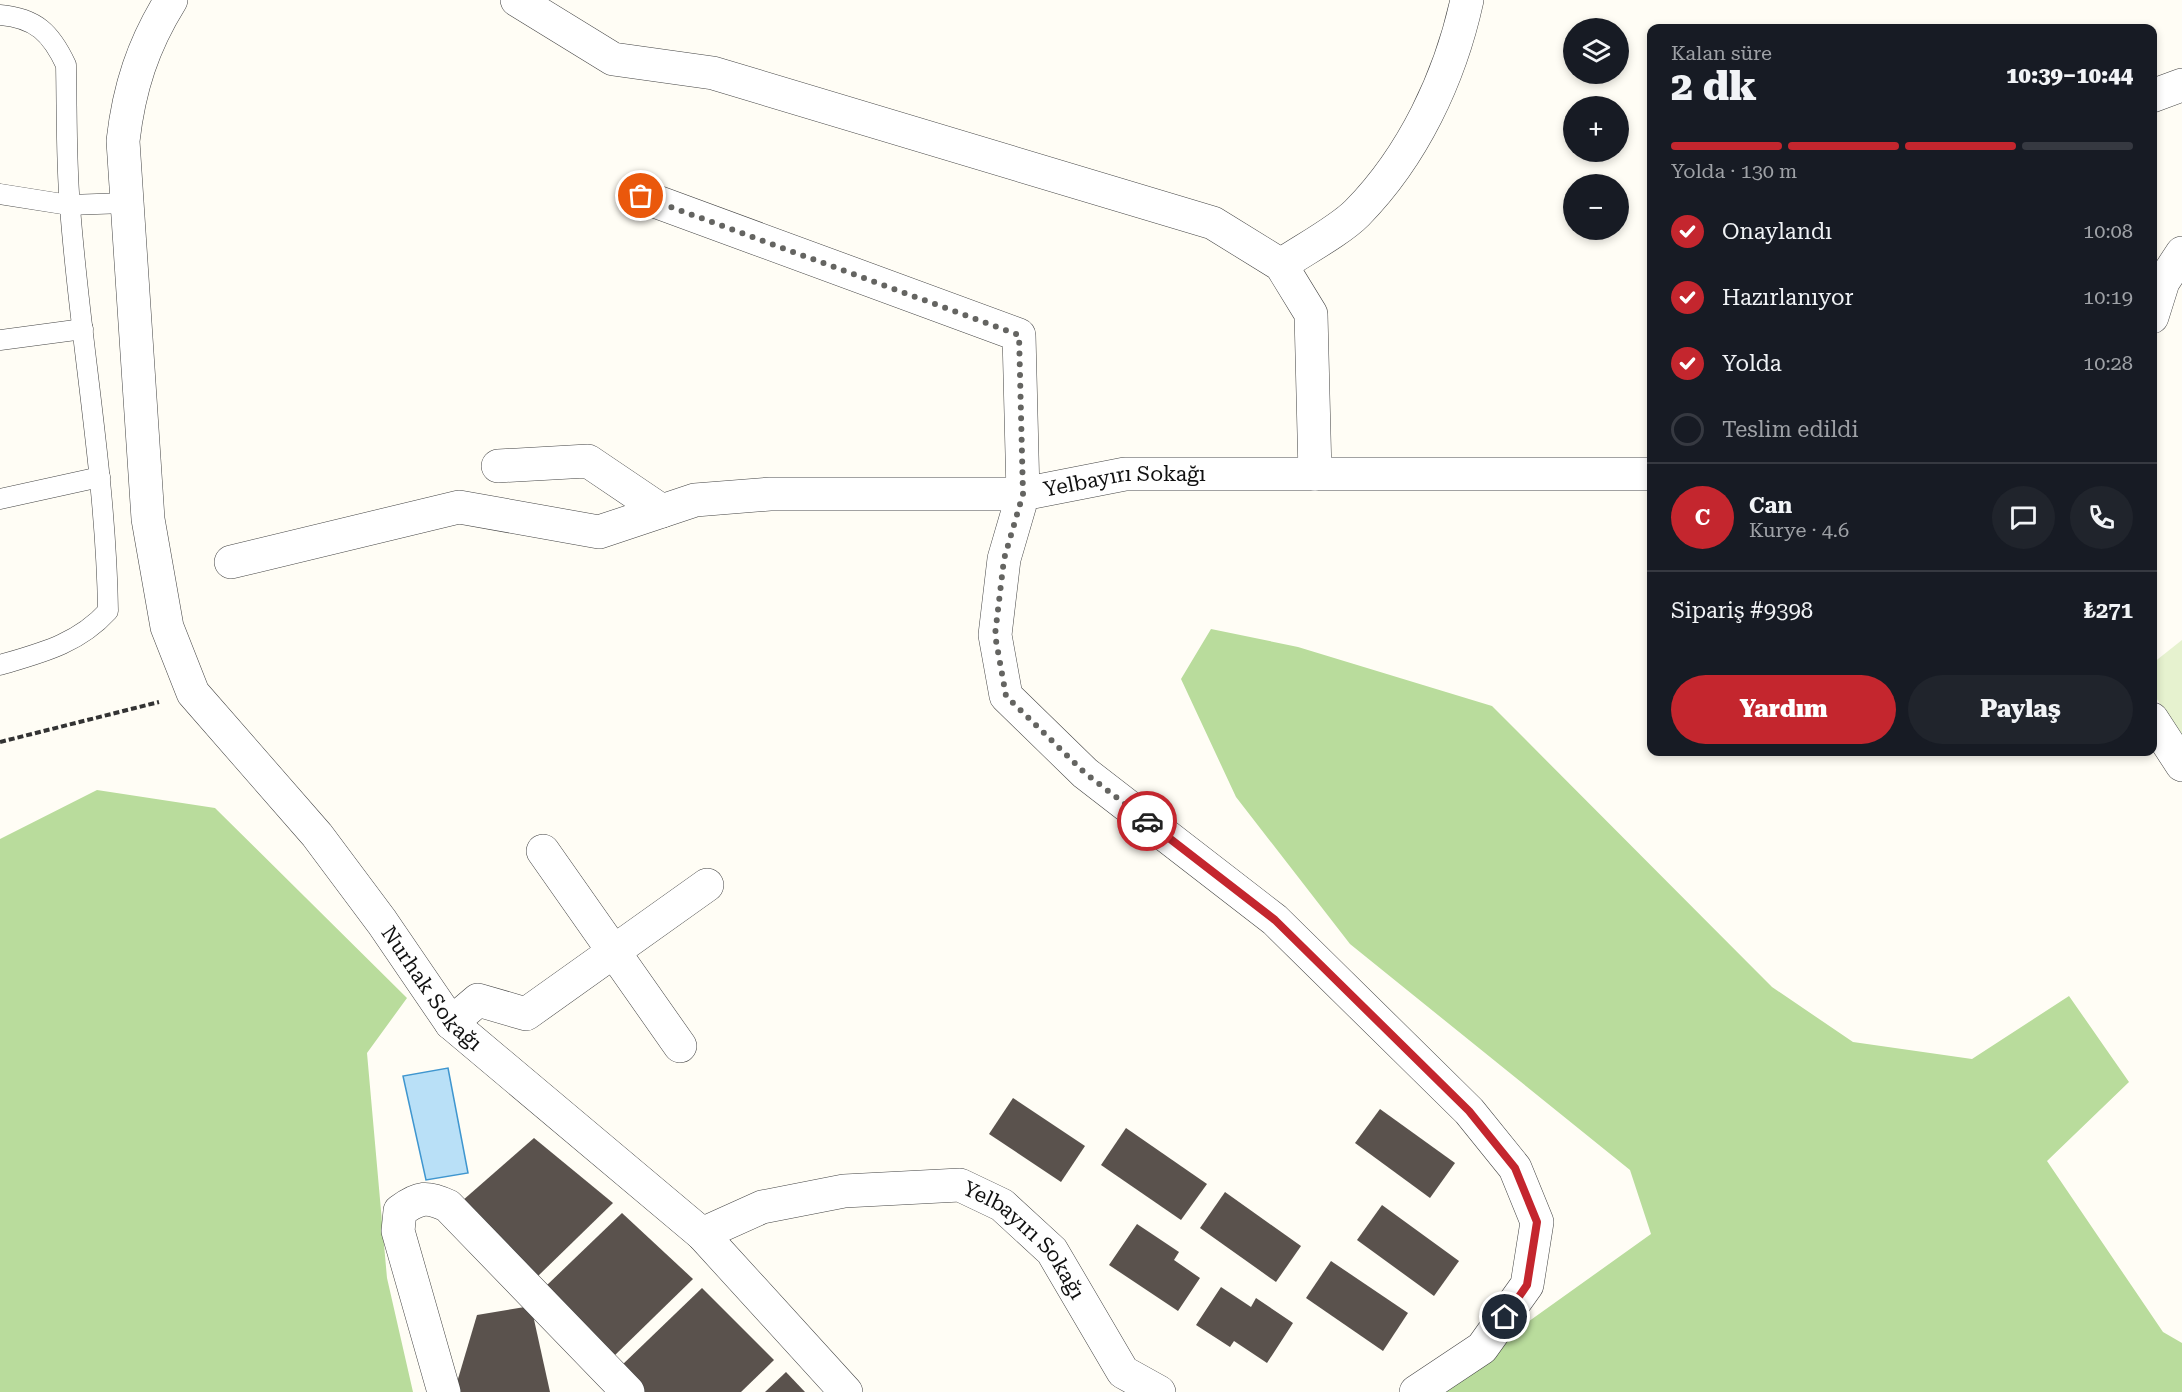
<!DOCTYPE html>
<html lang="tr">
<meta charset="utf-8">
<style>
:root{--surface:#171b24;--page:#20242c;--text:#f1f3f6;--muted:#9ea1a6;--line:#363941;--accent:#c4262e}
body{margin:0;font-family:"Roboto Serif",serif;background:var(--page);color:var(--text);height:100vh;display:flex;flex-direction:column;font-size:22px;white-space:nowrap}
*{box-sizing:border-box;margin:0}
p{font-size:20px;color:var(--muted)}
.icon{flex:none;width:33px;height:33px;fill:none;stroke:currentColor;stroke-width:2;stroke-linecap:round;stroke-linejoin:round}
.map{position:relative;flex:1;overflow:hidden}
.side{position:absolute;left:1647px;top:24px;width:510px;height:732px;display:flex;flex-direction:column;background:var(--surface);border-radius:12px;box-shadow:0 3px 9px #0003}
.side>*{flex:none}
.controls{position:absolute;left:1563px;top:18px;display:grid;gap:12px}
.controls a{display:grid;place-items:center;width:66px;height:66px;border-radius:50%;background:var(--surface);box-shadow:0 3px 9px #0003;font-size:30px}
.pin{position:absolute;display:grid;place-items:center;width:51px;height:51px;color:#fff;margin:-26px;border:3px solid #fff;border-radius:50%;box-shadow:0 2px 6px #0007}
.courier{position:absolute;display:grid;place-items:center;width:60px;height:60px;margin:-30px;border:4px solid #c4262e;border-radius:50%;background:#fff;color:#222;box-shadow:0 2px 8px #0007}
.summary em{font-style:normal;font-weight:800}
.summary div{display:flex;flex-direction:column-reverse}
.summary{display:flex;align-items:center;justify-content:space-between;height:102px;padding:0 24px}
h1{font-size:39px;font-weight:800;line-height:45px}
.bar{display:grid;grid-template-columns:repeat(4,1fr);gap:9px 6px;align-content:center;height:72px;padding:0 24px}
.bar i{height:8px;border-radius:4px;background:var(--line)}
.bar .on{background:var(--accent)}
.bar p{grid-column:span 4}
.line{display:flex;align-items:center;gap:15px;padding:0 24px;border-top:2px solid var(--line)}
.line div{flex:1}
.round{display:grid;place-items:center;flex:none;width:63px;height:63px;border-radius:32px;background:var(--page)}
ol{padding:0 24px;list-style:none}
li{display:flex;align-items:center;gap:18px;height:66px}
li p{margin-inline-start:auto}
li .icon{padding:6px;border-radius:50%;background:var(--accent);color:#fff;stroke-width:4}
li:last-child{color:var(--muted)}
li i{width:33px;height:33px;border:3px solid var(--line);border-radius:50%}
.action{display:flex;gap:12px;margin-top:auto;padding:12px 24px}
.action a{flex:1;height:69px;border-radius:36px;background:var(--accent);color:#fff;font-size:24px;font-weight:800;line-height:69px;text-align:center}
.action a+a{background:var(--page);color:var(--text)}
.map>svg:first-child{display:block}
</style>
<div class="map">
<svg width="2182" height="1392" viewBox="0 0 2182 1392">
<rect width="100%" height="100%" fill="#fffdf5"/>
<g fill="#b9dc9c">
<polygon points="1211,629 1298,647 1492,706 1772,987 1853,1042 1972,1059 2069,996 2129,1082 2047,1161 2163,1332 2182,1343 2182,1392 1430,1392 1651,1234 1630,1170 1350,944 1236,797 1181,679"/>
<polygon points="97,790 215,808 407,998 367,1053 387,1278 413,1392 0,1392 0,839"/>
</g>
<polygon fill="#e6f2cf" points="2182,640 2182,738 2153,693 2153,663"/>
<polygon fill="#b9e0f7" stroke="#3f96cf" stroke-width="1.5" points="448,1068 468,1173 426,1180 403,1076"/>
<g fill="#5a524d">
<polygon points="1013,1098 1085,1146 1061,1182 989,1134"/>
<polygon points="1380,1109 1455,1163 1430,1198 1355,1143"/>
<polygon points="1126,1128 1207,1184 1181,1220 1101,1165"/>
<polygon points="534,1138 613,1203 537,1277 462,1201"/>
<polygon points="1225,1192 1301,1246 1276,1282 1200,1228"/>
<polygon points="1382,1205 1459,1261 1434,1296 1357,1240"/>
<polygon points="622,1213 693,1279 612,1358 546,1286"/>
<polygon points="1137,1224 1179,1252 1174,1260 1200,1278 1178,1311 1109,1265"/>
<polygon points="1331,1261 1408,1313 1383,1351 1306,1298"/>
<polygon points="1221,1287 1251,1307 1256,1298 1293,1323 1267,1363 1234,1341 1230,1347 1196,1325"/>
<polygon points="702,1288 774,1360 741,1392 643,1392 621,1366"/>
<polygon points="531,1306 550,1392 457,1392 455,1389 477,1315"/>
<polygon points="786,1372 805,1392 765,1392"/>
</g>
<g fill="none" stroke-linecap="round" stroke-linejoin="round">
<g stroke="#444" stroke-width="21">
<g id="lane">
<path d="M0 15C36 18 51 33 66 65 67 112 66 160 70 207 80 342 106 475 108 611 78 644 41 653 0 665"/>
<polyline points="0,194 69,205 125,203"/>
<polyline points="0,340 83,329"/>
<polyline points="0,499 100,477"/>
</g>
</g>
<g stroke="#444" stroke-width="34">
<g id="street">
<path id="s1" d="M171 0C143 45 129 88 123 141L148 519 167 627 193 693 317 835 382 922 451 1023 702 1234 846 1392"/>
<polyline points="517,0 613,59 713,73 1213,223 1281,265 1311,314 1315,474"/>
<polyline points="2152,96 2182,85"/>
<path d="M1281 265C1303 250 1339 231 1357 213 1413 156 1450 78 1467 0"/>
<polyline points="2152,317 2163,282 2182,253"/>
<polyline points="498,466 588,461 662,511"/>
<polyline points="231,562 459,507 599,532 695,500 770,494 1023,494 1019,335 641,196"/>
<polyline points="2152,719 2182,765"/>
<polyline points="543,851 680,1046"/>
<polyline points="451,1023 478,1000 526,1014 707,885"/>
<path id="s2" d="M702 1234 762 1207 844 1191 960 1185 1002 1205 1052 1251 1123 1372 1159 1392"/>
<path d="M444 1392 398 1231 400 1211C419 1197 427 1196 448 1206L628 1392"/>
<path id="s3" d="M1416 1392 1482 1348 1527 1285 1537 1222 1515 1168 1469 1111 1275 920 1085 773 1006 696 995 635 1004 559 1023 494 1125 474H1652"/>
</g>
</g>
<polyline stroke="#333" stroke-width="4" stroke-dasharray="6 3" stroke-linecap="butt" points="0,742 159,702"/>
<use href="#lane" stroke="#fff" stroke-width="20"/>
<use href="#street" stroke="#fff" stroke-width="33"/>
</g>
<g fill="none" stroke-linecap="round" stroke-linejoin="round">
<polyline stroke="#646461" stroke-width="6" stroke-dasharray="0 10.8" points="641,196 1019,335 1023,494 1004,559 995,635 1006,696 1085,773 1147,821"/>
<polyline stroke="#c4262e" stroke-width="8" points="1147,821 1275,920 1469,1111 1515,1168 1537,1222 1527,1285 1505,1317"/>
</g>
<g text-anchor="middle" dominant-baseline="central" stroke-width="6" stroke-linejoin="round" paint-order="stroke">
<g font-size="21" fill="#111" stroke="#fff">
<text stroke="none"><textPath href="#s3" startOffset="1284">Yelbayırı Sokağı</textPath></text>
<text stroke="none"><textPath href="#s1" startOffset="1090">Nurhak Sokağı</textPath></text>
<text stroke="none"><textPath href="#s2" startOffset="352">Yelbayırı Sokağı</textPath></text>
</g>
</g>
</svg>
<div class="controls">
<a><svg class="icon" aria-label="layers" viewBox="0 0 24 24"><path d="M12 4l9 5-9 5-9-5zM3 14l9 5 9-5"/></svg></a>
<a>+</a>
<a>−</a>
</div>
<div class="pin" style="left:641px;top:196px;background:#ea580c"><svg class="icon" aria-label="bag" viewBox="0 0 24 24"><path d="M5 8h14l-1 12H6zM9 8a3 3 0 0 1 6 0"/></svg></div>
<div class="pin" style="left:1505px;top:1317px;background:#1f2937"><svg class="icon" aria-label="home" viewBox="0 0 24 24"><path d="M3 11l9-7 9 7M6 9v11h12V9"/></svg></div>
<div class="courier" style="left:1147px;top:821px"><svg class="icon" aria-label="car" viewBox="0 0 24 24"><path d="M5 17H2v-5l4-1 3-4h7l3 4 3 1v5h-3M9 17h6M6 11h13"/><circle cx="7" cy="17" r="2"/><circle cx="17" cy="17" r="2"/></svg></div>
<section class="side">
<div class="summary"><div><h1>2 dk</h1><p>Kalan süre</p></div><em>10:39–10:44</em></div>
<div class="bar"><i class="on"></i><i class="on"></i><i class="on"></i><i></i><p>Yolda · 130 m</p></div>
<ol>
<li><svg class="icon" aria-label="check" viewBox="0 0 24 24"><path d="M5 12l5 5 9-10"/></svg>Onaylandı<p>10:08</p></li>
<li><svg class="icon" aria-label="check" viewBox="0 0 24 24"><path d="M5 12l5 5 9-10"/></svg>Hazırlanıyor<p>10:19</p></li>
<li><svg class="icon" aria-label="check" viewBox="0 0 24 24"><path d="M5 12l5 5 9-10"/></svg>Yolda<p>10:28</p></li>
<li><i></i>Teslim edildi</li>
</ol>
<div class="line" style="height:108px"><b class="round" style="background:var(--accent);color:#fff">C</b><div><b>Can</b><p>Kurye · 4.6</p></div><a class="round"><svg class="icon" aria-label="chat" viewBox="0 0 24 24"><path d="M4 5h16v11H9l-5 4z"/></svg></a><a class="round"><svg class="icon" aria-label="phone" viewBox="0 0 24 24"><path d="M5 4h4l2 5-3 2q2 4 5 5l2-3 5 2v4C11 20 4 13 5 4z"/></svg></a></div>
<div class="line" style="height:78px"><div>Sipariş #9398</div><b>₺271</b></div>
<div class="action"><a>Yardım</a><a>Paylaş</a></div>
</section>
</div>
